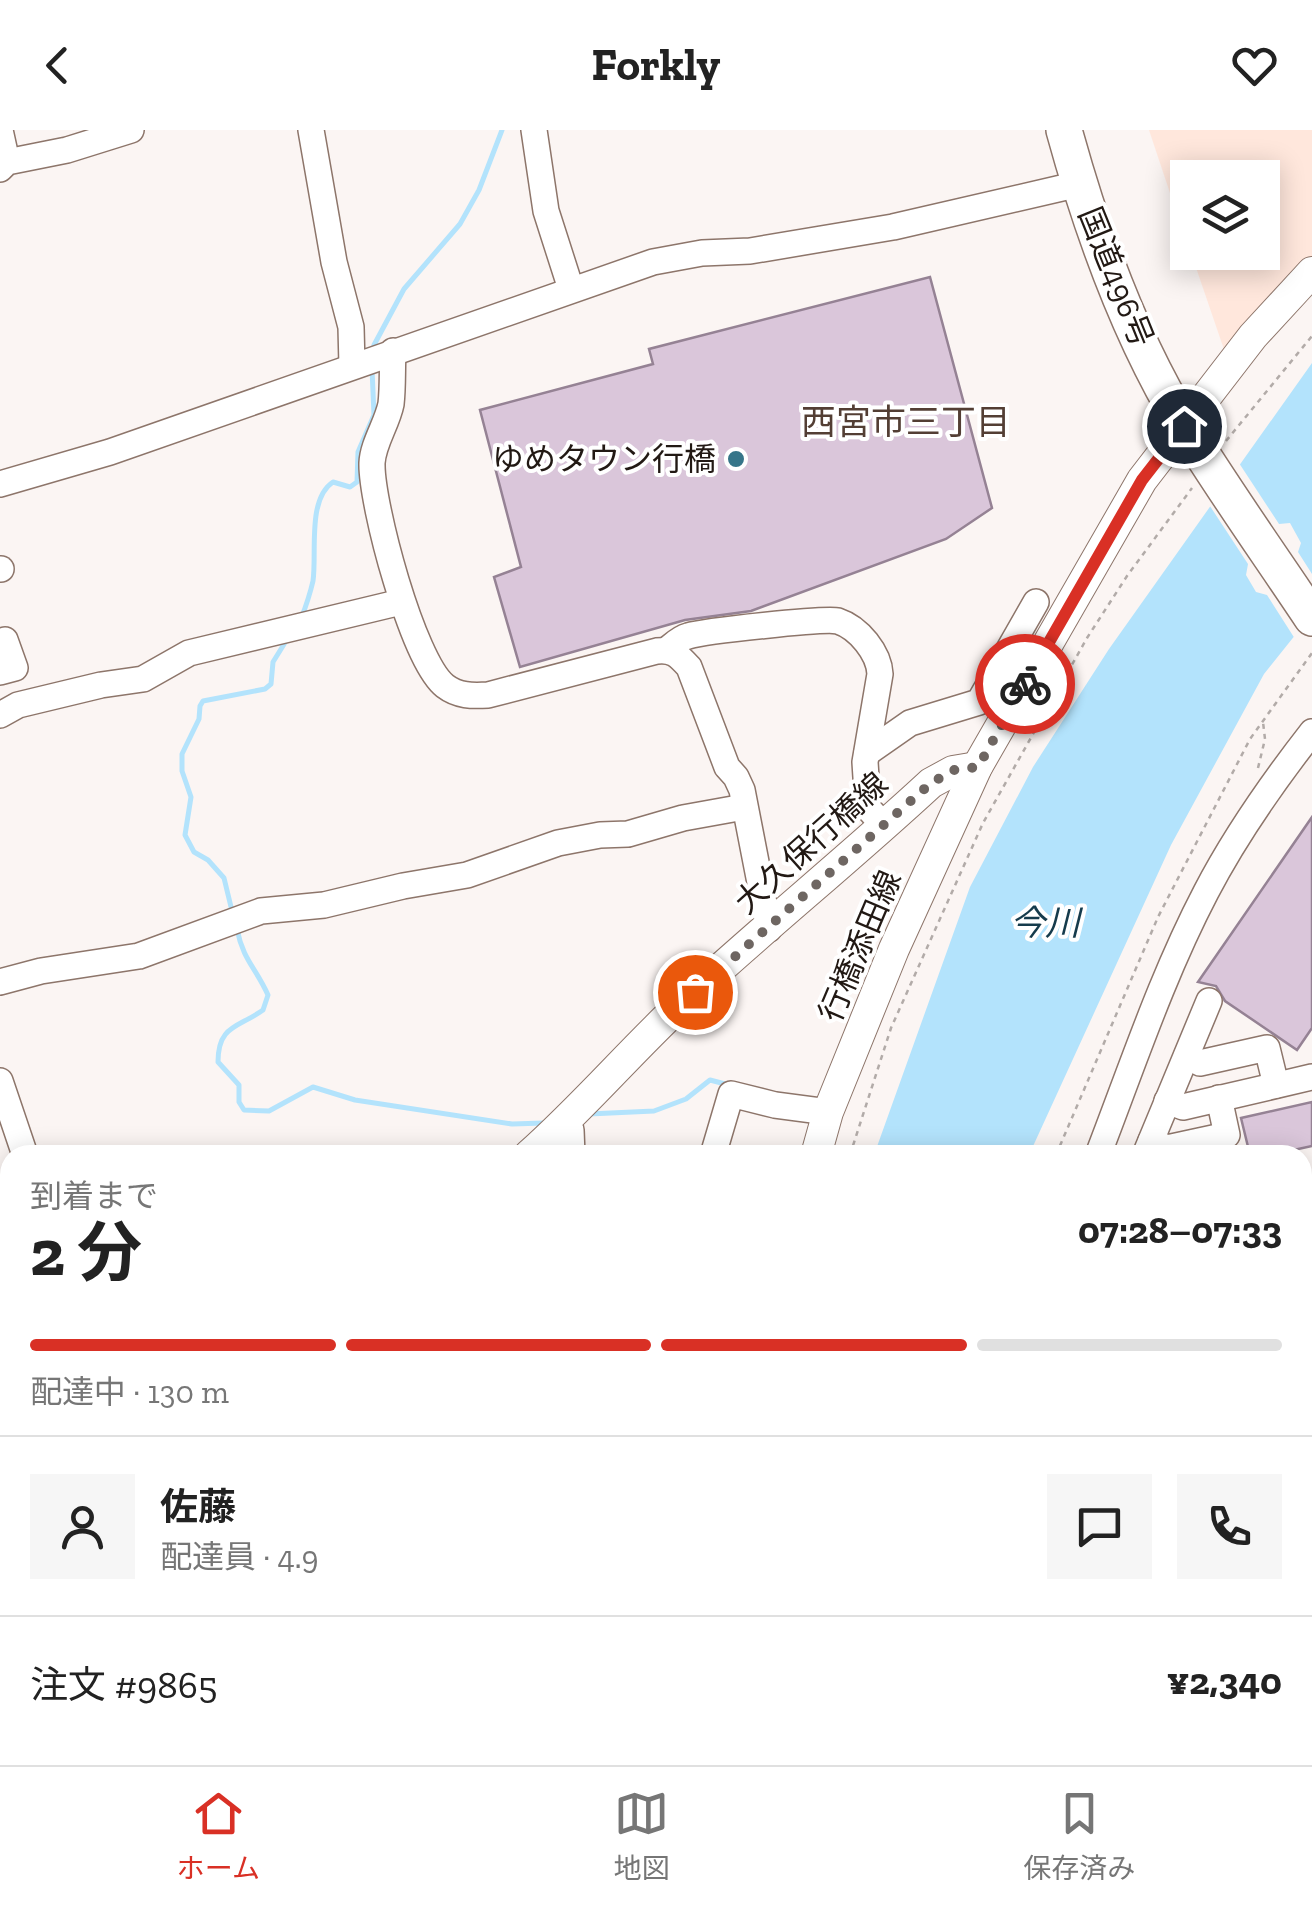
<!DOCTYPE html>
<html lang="ja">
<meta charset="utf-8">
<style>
:root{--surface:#fff;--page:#f6f6f6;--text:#222;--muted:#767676;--line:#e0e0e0;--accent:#d93025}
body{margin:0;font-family:"Zilla Slab","Noto Sans JP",serif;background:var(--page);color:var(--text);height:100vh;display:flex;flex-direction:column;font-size:38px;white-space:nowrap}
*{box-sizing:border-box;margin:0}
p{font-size:32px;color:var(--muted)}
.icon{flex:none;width:55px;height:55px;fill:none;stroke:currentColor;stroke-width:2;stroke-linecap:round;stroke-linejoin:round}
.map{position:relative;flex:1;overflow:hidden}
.side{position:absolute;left:0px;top:1015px;width:1312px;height:620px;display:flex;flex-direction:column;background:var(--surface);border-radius:30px 30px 0 0;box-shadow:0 5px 25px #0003}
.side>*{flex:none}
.fabs{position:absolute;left:1170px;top:30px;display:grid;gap:20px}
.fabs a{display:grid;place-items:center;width:110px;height:110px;border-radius:0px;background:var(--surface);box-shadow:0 5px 25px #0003;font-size:50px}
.pin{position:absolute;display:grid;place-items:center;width:85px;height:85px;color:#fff;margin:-42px;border:5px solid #fff;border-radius:50%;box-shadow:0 2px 10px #0007}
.courier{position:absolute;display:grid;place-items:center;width:100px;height:100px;margin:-50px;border:8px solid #d93025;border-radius:50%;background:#fff;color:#222;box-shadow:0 2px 12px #0007}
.head em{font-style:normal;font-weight:700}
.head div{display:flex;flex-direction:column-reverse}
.head{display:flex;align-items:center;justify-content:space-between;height:170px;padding:0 30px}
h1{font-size:65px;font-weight:700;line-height:75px}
.bar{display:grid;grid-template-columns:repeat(4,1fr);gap:15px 10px;align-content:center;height:120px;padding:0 30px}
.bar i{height:12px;border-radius:8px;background:var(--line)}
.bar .active{background:var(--accent)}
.bar p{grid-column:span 4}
.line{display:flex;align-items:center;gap:25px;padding:0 30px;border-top:2px solid var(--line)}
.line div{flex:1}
.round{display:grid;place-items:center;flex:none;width:105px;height:105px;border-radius:0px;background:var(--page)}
header{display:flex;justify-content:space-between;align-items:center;height:130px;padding:0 30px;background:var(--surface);font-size:45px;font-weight:700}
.menu{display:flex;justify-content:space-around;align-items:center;height:140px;border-top:2px solid var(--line);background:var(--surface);font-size:28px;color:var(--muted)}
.menu a{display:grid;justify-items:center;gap:5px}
.menu .active{color:var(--accent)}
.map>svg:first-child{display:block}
</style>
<header><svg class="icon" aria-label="back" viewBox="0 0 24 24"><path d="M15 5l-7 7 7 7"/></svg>Forkly<svg class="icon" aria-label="heart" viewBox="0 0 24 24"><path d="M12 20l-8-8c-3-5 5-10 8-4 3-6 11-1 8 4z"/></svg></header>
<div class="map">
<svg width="1312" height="1635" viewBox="0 0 1312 1635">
<rect width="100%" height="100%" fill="#fbf5f3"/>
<polygon fill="#ffe7dc" points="1149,0 1312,0 1312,142 1230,237 1191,123 1262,122 1262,48 1188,48 1187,114"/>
<g fill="#b3e3fc">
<polygon points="1312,233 1312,484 1264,544 1171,715 1029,1025 874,1025 970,757 1033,637 1109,519"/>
<polygon points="702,1625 853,1625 850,1635 699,1635"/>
</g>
<polygon fill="#fbf5f3" points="1237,330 1279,394 1290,393 1301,413 1298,422 1312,444 1312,492 1297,512 1267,465 1256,462 1246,445 1248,434 1208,373"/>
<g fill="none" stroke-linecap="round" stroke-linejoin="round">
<g stroke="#b3e3fc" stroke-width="5">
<polyline points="373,223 374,215 404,159 460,94 479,60 502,0"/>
<path d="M301 489C306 476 310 464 313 451 317 423 307 369 333 352L350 357 357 352 358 322 374 285 372 239"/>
<polyline points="232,781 224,748 208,730 194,722 185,705 191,667 182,641 182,624 199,589 200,576 203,571 265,559 271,554 273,532 286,511"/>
<path d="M237 799C243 830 256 838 268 865L263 880C238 898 218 895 218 932L239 955V972L244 980 269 981 313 957 355 970 512 994 544 993"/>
<polyline points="589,984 654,981 686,969 710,950 729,955"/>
</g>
</g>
<g fill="#dac6da" stroke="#958294" stroke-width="2.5">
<polygon points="930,147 992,378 946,409 751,481 685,490 520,537 494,447 521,437 480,280 653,234 649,219"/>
<polygon points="1312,687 1312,898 1297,920 1225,871 1216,856 1198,852"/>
<polygon points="1312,972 1312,1016 1271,1025 1250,1025 1241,988"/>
</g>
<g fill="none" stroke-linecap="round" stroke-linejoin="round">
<g stroke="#8d756a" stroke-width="28">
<g id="minor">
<polyline points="0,0 7,32"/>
<polyline points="311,0 334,132 351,197 352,236"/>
<polyline points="534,0 546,81 571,159"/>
<polyline points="0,39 7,32 67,20 131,0"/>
<path d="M393 221C392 238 393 257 391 274 387 294 373 313 372 333 371 374 413 531 445 556 458 566 472 566 488 565L657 521C673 519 679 526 689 537L727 637 736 647 742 660 769 799"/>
<polyline points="0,354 110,322 653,132 702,123 750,121 893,97 1079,54"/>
<polyline points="0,439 1,439"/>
<path d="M668 519C674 514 680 508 688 506 705 501 824 488 838 491 859 498 879 523 880 544L865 632 868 678 884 696"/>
<polyline points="0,542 15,538 5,510"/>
<polyline points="0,585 18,575 101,555 143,549 189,523 401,472"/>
<polyline points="867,623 910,593 979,572 1036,472"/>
<polyline points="0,852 41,841 139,826 261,781 324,775 403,756 467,745 558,713 600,705 628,704 683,688 744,677"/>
<polyline points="1187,925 1200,933 1267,918 1276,955"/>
<polyline points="0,951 25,1025"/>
<polyline points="1167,971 1183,977 1312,947"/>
<polyline points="560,997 571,1000 572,1025"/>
<polyline points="1151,1011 1167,1018 1227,1005 1219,968"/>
<polyline points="713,1025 731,964 775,975 828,982"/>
<path d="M1098 1025C1132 937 1162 846 1206 762 1235 706 1273 652 1312 602"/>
<polyline points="1145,1025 1209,871"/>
<polyline points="0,1080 10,1078"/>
<polyline points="0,1441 10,1392"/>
<polyline points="15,1625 29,1635"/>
<polyline points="390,1635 496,1625"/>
<polyline points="914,1635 917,1625"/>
</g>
</g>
<g stroke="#8d756a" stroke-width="32">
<g id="major">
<path d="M529 1025C582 978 628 924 680 875 762 799 849 729 931 653L953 641 977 637"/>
<polyline points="816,1025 828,982 894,819 977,637 1142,350 1253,206 1312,142"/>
<polyline points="0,1505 10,1496"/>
<polyline points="641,1635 644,1625"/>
</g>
</g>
<g stroke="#8d756a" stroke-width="38">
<path id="highway" d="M1064 0C1092 102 1129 206 1185 297 1225 362 1270 425 1312 488"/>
</g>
<g stroke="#b2aba8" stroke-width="2.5" stroke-dasharray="5 5" stroke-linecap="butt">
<polyline points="1226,311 1312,206"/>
<polyline points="1258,638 1265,609 1263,592"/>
<polyline points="850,1025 891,898 983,693 1087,508 1127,446 1192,358"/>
<polyline points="1056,1025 1158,787 1250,609 1312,523"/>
<polyline points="674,1635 677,1625"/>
<polyline points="872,1635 875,1625"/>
</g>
<use href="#minor" stroke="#fff" stroke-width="25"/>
<use href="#major" stroke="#fff" stroke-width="30"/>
<use href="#highway" stroke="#fff" stroke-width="35"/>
</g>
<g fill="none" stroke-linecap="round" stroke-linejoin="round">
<polyline stroke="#6e6662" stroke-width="10" stroke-dasharray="0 18" points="695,862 931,653 954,640 978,637 1025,554"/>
<polyline stroke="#d93025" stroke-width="12" points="1025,554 1142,350 1184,296"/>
</g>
<circle fill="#367589" stroke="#fff" stroke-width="4" cx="736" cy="329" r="10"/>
<g text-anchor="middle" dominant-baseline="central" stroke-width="8" stroke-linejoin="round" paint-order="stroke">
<g font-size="32" fill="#221914" stroke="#fff">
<text transform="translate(1116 147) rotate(68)">国道496号</text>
<text transform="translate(811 713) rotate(-42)">大久保行橋線</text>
<text transform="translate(860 816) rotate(-67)">行橋添田線</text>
</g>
<g font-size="32" fill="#221914" stroke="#fff" text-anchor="end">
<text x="716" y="329">ゆめタウン行橋</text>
</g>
<g font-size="35" fill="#533e34" stroke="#fff">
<text x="906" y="292">西宮市三丁目</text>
</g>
<g font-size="35" font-style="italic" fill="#153b4c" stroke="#fff">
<text x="1045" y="793">今川</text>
</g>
</g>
</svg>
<div class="fabs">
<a><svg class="icon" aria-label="layers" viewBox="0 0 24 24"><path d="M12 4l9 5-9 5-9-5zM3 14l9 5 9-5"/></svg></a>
</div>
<div class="pin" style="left:695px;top:862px;background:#ea580c"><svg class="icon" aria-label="bag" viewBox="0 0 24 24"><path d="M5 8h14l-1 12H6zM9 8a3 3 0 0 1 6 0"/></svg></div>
<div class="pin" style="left:1184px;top:296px;background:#1f2937"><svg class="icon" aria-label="home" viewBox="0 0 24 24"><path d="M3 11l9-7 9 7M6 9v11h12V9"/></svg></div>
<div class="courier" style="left:1025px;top:554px"><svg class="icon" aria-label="bike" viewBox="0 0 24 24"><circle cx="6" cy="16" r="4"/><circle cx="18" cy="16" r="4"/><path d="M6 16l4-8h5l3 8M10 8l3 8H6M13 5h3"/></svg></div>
<section class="side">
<div class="head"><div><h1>2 分</h1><p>到着まで</p></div><em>07:28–07:33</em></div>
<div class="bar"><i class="active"></i><i class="active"></i><i class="active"></i><i></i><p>配達中 · 130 m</p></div>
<div class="line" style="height:180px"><a class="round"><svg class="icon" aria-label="person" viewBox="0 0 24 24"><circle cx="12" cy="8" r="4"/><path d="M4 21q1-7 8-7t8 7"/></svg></a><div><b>佐藤</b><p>配達員 · 4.9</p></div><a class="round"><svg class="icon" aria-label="chat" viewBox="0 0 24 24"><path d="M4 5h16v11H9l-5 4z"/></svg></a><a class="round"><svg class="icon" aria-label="phone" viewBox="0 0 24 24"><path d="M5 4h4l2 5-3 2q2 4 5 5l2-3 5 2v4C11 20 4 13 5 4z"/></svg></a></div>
<div class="line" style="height:130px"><div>注文 #9865</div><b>¥2,340</b></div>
</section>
</div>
<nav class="menu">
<a class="active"><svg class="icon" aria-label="home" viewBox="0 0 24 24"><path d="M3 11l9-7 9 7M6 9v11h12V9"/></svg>ホーム</a>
<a><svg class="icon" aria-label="map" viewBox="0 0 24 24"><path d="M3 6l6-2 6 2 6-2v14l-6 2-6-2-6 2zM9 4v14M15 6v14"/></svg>地図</a>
<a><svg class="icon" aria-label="saved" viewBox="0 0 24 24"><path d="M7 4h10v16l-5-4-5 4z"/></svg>保存済み</a>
</nav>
